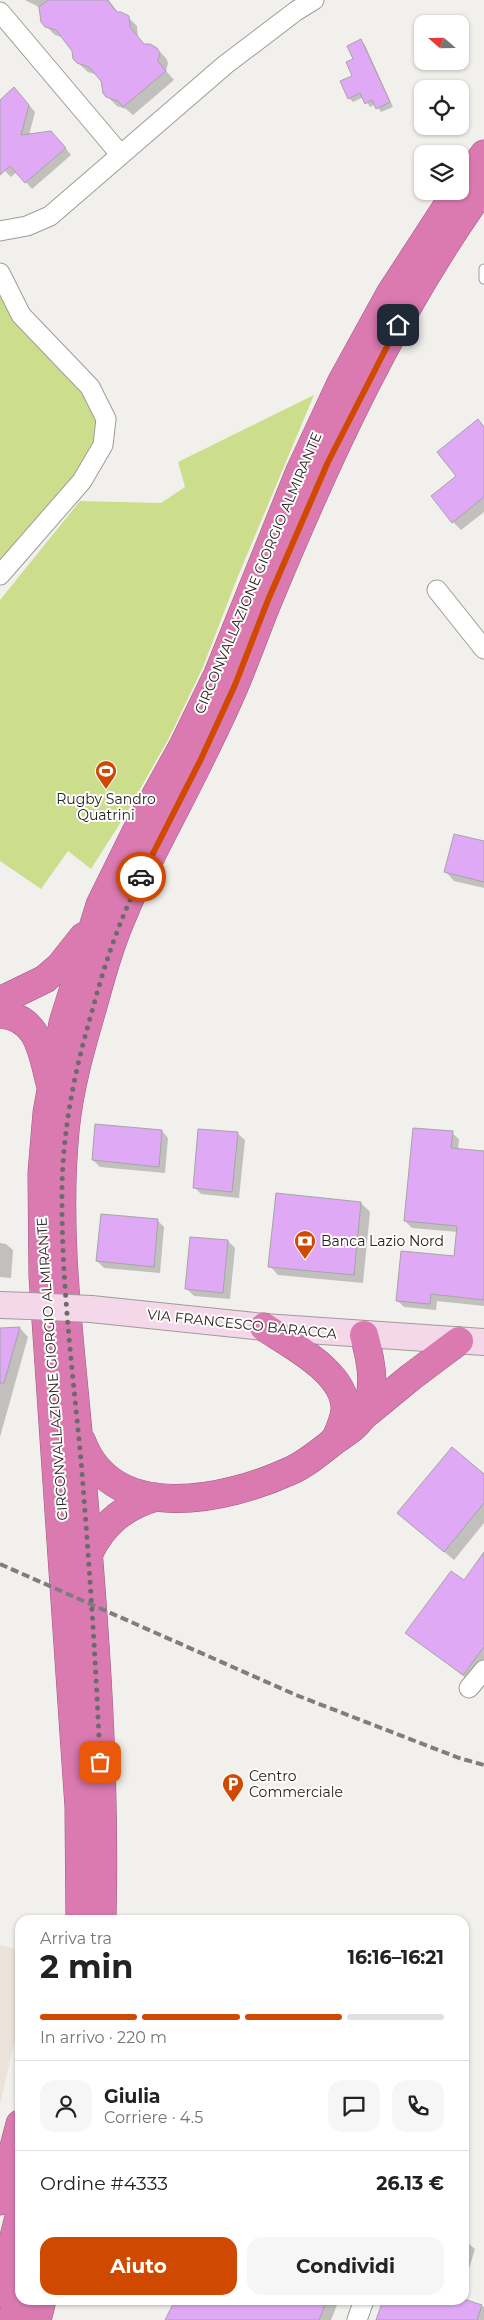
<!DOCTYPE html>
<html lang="it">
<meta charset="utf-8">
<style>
:root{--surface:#fff;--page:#f6f6f6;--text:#222;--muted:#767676;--line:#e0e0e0;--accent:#cf4a00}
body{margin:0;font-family:Montserrat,sans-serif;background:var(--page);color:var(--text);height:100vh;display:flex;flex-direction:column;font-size:19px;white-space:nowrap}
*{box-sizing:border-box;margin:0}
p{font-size:16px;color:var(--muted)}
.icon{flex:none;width:28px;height:28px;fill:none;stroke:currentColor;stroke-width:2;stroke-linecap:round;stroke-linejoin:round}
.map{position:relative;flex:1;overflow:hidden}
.side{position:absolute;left:15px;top:1915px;width:454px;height:390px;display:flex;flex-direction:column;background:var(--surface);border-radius:15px;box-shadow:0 1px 4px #0004}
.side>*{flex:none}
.needle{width:32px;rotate:290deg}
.controls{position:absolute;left:414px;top:15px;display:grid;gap:10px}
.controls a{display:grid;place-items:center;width:55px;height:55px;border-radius:10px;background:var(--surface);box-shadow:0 1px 4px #0004;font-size:25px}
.pin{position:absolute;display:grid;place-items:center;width:42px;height:42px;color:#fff;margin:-21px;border-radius:10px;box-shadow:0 2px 8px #0006}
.courier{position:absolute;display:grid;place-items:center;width:50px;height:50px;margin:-25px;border:4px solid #cf4a00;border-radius:50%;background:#fff;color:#222;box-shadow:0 1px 6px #0007}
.headline em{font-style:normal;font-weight:700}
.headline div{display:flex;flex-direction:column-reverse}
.headline{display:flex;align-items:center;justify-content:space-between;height:85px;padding:0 25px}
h1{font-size:32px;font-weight:700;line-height:38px}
.bar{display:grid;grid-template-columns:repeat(4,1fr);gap:8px 5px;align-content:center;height:60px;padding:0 25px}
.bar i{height:6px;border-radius:4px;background:var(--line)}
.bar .selected{background:var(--accent)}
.bar p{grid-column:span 4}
.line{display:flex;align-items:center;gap:12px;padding:0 25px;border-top:1px solid var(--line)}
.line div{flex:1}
.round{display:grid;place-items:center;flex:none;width:52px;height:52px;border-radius:15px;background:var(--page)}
.cta{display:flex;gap:10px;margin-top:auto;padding:10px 25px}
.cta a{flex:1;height:58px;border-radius:15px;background:var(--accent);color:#fff;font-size:20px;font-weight:700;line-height:58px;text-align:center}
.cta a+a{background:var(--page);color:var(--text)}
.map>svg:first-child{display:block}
</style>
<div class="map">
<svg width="484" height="2320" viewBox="0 0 484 2320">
<rect width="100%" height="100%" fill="#f2f0ed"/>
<polygon fill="#ebe3da" points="0,1945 20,1950 20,2018 0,2105"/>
<g fill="#ccde8c">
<polygon points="0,273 11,297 90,387 103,445 0,575"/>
<polygon points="314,395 236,581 203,667 169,738 126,814 91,869 68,851 41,889 0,861 0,600 80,501 161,503 185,487 178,462"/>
</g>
<g fill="#0003">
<polygon points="25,0 109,0 118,13 128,17 137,26 138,37 145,45 157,49 166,58 168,63 166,71 174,80 133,115 126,109 117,106 107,96 103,81 98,75 88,72 78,63 74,50 64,38 55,35 46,26 41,10 37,6"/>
<polygon points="361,41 365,45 393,107 381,112 376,104 370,107 364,97 353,102 349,98"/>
<polygon points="21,96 35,112 29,135 58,139 71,155 32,189 17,172 11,177 5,171 0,172 0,101"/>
<polygon points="484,427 484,512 461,530 453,522 458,476"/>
<polygon points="484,842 484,888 454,881 446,872"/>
<polygon points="162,1131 168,1138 165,1173 100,1167 93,1160"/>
<polygon points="452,1133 459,1139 458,1150 484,1153 484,1306 437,1301 436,1310 404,1307 397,1300 456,1257 458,1232 412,1228 405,1221"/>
<polygon points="238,1134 245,1140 239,1198 201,1194 194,1187"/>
<polygon points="361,1203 370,1212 363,1283 278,1275 270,1266"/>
<polygon points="157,1220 164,1227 160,1273 104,1268 97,1261"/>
<polygon points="228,1241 235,1248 230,1299 194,1296 187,1289"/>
<polygon points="0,1243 6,1244 13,1250 11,1278 0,1277"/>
<polygon points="20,1328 28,1337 0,1437 0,1329"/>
<polygon points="484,1475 484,1523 454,1560 408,1522"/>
<polygon points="484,1554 484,1666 471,1682 407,1632 464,1582"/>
<polygon points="464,2240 475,2249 464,2285"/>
<polygon points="176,2300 339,2300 331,2320 167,2320"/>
<polygon points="384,2300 464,2300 484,2307 484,2320 377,2320"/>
</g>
<g fill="#e0a9f5" stroke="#a6a4a7">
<polygon points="48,0 107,0 117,12 121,12 129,16 130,27 144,44 150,44 157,48 160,53 158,61 166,71 123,107 118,101 106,97 103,93 101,81 89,67 77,63 73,59 72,51 56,30 45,27 41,22 39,7"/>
<polygon points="361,39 390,102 376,109 372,100 365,104 360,93 348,99 340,81 352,76 346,62 353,59 347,46"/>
<polygon points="14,87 29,105 21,135 51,131 66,148 25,183 10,166 0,175 0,100"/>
<polygon points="478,419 484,427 484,497 452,523 431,496 456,476 437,452"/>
<polygon points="454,834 484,841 484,882 444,872"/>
<polygon points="95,1124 162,1130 159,1167 92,1160"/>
<polygon points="413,1128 453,1131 451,1148 484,1151 484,1300 431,1294 430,1304 396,1301 401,1251 454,1256 457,1226 404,1221"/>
<polygon points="198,1129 238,1132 232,1192 193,1188"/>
<polygon points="276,1193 361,1202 354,1275 268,1267"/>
<polygon points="101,1214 158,1219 154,1267 96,1261"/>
<polygon points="190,1237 228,1240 223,1293 185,1289"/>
<polygon points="20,1327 4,1383 0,1383 0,1328"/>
<polygon points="452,1447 484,1474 484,1503 444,1552 397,1513"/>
<polygon points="484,1552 484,1647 463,1675 405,1633 451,1571 464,1580"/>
<polygon points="175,2300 327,2300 319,2320 165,2320"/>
<polygon points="383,2300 467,2300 482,2305 477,2320 376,2320"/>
</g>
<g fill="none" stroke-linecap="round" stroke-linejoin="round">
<g stroke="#9e9c99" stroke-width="11">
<polyline id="lane" points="484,269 484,279"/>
</g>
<g stroke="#9e9c99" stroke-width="21">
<g id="street">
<polyline points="0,12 120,154"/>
<polyline points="0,231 27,226 50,216 225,65 296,11 314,0"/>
<polyline points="0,273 21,315 90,387 106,419 103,445 82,481 0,575"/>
<polyline points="437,590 484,649"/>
<polyline points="469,1688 484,1670"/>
<polyline points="357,2320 364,2300"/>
</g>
</g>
<g stroke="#9e9c99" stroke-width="28">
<g id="secondary">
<polyline points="0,1305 30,1306"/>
<polyline points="91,1309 264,1327 484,1342"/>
</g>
</g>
<g stroke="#9b5c7f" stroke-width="29">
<g id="highway">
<polyline points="460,188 484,154"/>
<polyline points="0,1001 45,979 60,966 83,937"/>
<path d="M0 1014C39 1017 42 1052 50 1083"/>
<path d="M264 1327C291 1345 347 1373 345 1410 344 1421 339 1431 335 1440"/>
<polyline points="361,1418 411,1377 459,1341"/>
<path d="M82 1442C113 1525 227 1500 290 1471 306 1464 320 1452 334 1441 343 1434 353 1430 360 1420 378 1393 372 1364 364 1335"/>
<path d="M89 1553C103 1524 124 1506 156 1497"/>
<polyline points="80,1920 79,1807 43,1276 42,1173 47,1113 63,1023 100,905 141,822 183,746 218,674 300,471 341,383 390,294 457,191"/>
<path d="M102 1920C106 1761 93 1601 79 1443 70 1340 55 1234 65 1131 69 1088 81 1047 93 1006 102 973 111 941 125 910 133 890 144 871 153 852 181 797 210 743 234 687 246 659 256 630 268 601 327 458 393 314 484 187"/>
<polyline points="0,2201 20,2124"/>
<polyline points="0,2292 20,2213"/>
<polyline points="12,2320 20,2288"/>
<polyline points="37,2320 42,2300"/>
</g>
</g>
<use href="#lane" stroke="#fff" stroke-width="9"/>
<use href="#street" stroke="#fff" stroke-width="19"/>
<use href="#secondary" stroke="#f4d7e8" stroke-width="26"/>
<use href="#highway" stroke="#db7ab1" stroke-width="28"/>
<polyline stroke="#7f7e7c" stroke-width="4" stroke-dasharray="8 4" stroke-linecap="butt" points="0,1564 296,1695 459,1758 484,1765"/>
<g stroke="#9e9c99" stroke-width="28" stroke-linecap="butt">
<polyline id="secondary-bridge" points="30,1306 91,1309"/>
</g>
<use href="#secondary-bridge" stroke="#f4d7e8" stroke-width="26"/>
</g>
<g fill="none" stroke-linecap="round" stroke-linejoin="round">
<path stroke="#6d6b6a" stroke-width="5" stroke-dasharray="0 9" d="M100 1762C96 1661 89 1560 81 1460 73 1375 62 1288 62 1203 61 1136 74 1072 93 1008 105 962 120 919 141 877"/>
<polyline stroke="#cf4a00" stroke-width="6" points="141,877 201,759 235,685 268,600 328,462 398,325"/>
</g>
<defs>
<g id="stadium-pin" transform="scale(1.125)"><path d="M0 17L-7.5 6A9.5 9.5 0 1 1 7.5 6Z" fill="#cf4a00" stroke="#fffdfb"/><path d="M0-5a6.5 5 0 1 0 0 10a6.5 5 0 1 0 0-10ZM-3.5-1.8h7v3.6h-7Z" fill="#fff"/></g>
<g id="bank-pin" transform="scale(1.125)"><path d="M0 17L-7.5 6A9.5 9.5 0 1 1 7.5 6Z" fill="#cf4a00" stroke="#fffdfb"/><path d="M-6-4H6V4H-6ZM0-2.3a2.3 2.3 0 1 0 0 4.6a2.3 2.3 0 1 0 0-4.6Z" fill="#fff"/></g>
<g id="parking-pin" transform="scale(1.125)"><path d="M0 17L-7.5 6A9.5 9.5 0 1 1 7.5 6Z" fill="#cf4a00" stroke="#fffdfb"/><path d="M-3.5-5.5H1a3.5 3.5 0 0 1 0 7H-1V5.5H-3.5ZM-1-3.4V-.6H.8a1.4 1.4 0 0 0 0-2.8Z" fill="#fff"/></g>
</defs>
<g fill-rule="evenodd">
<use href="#stadium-pin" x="106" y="771"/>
<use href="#bank-pin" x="305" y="1241"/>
<use href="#parking-pin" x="233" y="1784"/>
</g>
<g text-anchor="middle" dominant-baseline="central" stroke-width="4" stroke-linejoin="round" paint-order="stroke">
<g font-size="14" fill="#252423" stroke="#fffdfb">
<text transform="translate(258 573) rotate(-67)">CIRCONVALLAZIONE GIORGIO ALMIRANTE</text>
<text transform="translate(242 1324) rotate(6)">VIA FRANCESCO BARACCA</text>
<text transform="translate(52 1369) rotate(-94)">CIRCONVALLAZIONE GIORGIO ALMIRANTE</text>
</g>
<g font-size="14" fill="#252423" stroke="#fffdfb" text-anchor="start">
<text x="106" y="799" text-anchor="middle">Rugby Sandro<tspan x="106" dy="16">Quatrini</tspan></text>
<text x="321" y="1241">Banca Lazio Nord</text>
<text x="249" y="1776">Centro<tspan x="249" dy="16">Commerciale</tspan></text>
</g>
</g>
</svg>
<div class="controls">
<a><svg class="needle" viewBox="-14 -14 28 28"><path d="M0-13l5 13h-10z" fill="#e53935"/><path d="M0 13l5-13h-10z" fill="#767676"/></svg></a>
<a><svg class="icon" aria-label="locate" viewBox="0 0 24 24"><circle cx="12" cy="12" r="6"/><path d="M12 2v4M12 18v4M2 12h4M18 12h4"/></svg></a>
<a><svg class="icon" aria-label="layers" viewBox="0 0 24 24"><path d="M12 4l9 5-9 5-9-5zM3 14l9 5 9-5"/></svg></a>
</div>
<div class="pin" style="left:100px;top:1762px;background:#ea580c"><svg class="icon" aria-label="bag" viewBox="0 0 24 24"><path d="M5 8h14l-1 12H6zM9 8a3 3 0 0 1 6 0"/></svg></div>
<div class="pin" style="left:398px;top:325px;background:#1f2937"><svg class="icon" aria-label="home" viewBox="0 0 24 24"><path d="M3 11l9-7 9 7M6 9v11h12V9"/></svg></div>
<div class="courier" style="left:141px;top:877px"><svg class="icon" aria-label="car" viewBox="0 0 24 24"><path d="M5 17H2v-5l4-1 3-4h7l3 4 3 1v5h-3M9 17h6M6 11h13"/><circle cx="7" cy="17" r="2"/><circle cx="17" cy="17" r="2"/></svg></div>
<section class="side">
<div class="headline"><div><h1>2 min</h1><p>Arriva tra</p></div><em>16:16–16:21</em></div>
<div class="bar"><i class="selected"></i><i class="selected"></i><i class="selected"></i><i></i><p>In arrivo · 220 m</p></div>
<div class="line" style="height:90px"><a class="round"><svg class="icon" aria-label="person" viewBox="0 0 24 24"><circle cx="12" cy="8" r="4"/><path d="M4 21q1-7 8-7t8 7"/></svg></a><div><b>Giulia</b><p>Corriere · 4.5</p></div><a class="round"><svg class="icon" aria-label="chat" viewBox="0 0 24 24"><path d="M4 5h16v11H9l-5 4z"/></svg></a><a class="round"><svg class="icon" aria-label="phone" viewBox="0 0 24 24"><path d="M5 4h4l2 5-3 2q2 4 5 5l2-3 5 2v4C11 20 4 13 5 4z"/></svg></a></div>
<div class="line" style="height:65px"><div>Ordine #4333</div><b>26.13 €</b></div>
<div class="cta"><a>Aiuto</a><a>Condividi</a></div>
</section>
</div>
